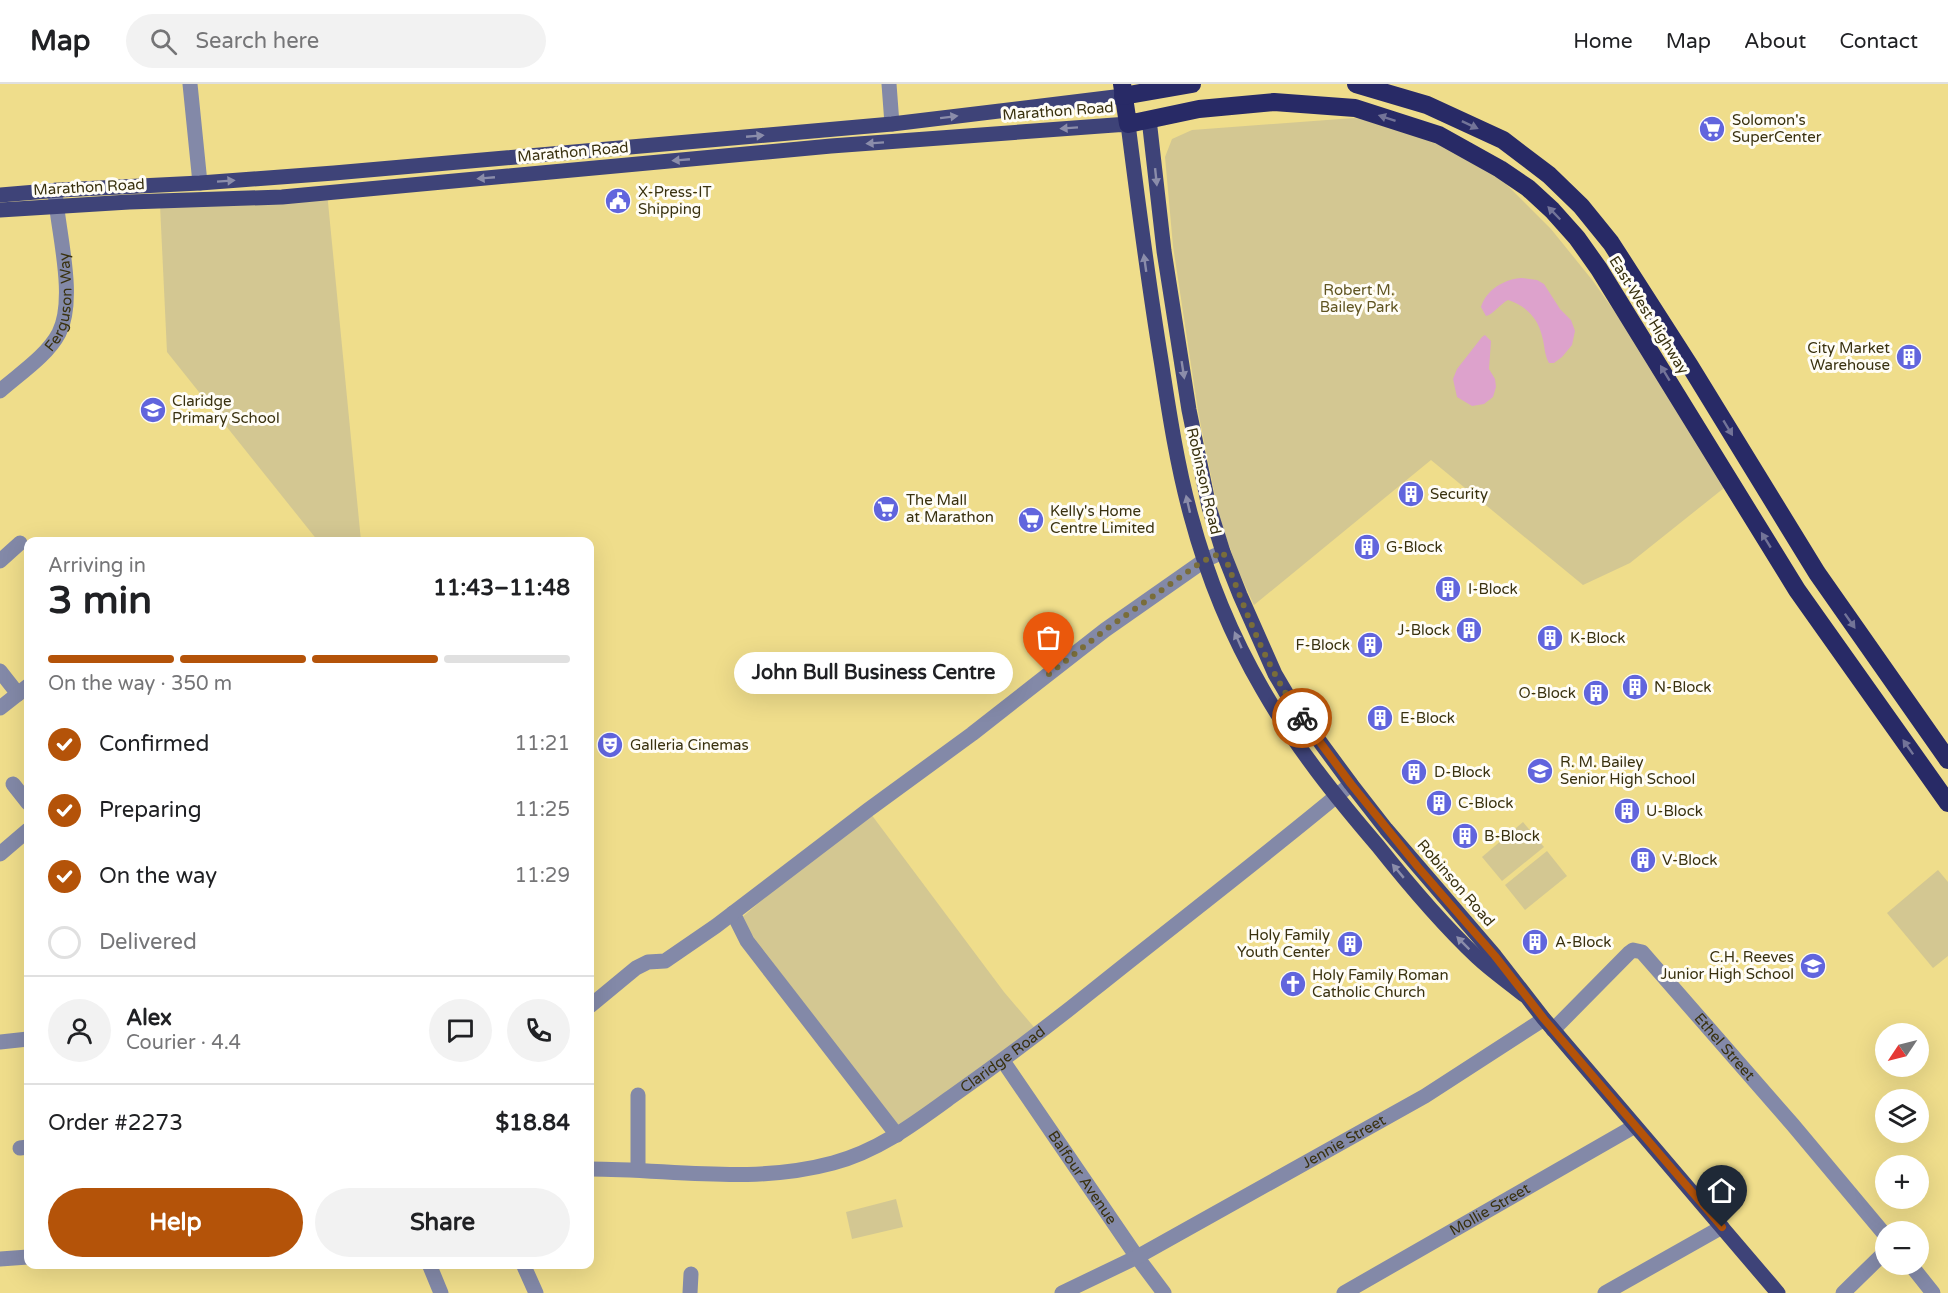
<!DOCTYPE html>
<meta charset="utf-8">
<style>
:root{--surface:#fff;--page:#f2f2f2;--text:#202124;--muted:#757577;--line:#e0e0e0;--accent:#b45309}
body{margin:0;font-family:"Varela Round",sans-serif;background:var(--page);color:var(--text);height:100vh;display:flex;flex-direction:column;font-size:22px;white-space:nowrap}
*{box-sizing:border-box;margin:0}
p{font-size:20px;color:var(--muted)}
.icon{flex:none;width:33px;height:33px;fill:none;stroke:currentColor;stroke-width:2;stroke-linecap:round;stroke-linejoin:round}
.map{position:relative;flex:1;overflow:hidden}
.panel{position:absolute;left:24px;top:453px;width:570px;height:732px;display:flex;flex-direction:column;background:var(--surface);border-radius:12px;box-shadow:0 6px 24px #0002}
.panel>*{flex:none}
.needle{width:39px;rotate:235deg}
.fabs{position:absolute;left:1875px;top:939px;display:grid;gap:12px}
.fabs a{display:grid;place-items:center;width:54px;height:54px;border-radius:50%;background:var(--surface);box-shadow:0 6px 24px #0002;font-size:30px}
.pin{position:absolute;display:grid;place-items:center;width:51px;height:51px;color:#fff;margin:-62px -26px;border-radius:50% 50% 50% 0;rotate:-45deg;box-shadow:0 0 6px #0007}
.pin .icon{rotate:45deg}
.courier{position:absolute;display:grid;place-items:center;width:60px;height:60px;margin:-30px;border:4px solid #b45309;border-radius:50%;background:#fff;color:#222;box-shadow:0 2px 8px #0007}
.bubble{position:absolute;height:42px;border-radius:21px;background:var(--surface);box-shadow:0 6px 24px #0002;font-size:20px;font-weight:700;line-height:42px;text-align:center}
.overview em{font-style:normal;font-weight:700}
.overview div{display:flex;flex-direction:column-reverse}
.overview{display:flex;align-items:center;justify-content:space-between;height:102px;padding:0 24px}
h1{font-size:39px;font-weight:700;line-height:45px}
.bar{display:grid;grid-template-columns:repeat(4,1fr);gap:9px 6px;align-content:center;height:72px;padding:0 24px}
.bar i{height:8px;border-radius:4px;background:var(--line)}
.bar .current{background:var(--accent)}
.bar p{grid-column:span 4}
.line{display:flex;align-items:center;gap:15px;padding:0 24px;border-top:2px solid var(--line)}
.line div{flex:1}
.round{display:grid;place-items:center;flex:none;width:63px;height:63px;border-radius:32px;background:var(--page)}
ol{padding:0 24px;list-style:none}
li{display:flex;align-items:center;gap:18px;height:66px}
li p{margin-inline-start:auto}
li .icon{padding:6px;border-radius:50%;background:var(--accent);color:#fff;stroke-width:4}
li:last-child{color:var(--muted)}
li i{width:33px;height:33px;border:3px solid var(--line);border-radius:50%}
.primary-button{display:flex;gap:12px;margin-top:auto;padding:12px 24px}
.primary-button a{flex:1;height:69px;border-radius:36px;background:var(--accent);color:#fff;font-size:24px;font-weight:700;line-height:69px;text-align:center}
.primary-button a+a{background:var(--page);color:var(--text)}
header{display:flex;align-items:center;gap:36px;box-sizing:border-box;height:84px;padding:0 30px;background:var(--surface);border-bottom:2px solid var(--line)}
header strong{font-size:28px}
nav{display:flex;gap:33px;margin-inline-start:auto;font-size:21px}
.search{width:420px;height:54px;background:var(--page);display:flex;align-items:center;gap:15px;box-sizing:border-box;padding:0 21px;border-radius:33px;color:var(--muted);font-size:22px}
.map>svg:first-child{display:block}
</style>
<header>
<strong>Map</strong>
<div class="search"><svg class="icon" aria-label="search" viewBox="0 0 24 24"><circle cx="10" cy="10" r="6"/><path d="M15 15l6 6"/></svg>Search here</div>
<nav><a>Home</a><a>Map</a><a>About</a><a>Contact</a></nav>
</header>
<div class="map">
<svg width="1948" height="1209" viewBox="0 0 1948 1209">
<rect width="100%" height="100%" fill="#efdd8b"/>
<g fill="#d3c792">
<polygon points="1354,34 1388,40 1432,54 1494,88 1551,145 1593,197 1648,275 1724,404 1630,479 1583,501 1431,376 1254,521 1238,486 1220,437 1198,327 1173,162 1165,73 1172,55 1192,46"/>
<polygon points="327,108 361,457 318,457 167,268 160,121"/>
<polygon points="868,726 1004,908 1039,949 898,1044 740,835"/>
<polygon points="1523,738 1544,763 1502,797 1482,773"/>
<polygon points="1547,767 1567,792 1525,826 1505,801"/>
<polygon points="1938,786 1948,798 1948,872 1933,884 1887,829"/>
<polygon points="896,1115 903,1143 852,1155 846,1128"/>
</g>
<g fill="#dda2cc">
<path d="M1522 194 1537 196 1544 200 1560 225 1571 236 1575 247 1572 261 1562 273 1554 279H1549C1544 270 1545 262 1542 252 1538 234 1525 221 1508 216 1500 220 1494 230 1486 232L1481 223C1486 206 1504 195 1522 194Z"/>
<polygon points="1485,251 1491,257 1489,285 1495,295 1496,303 1493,313 1484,320 1472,322 1457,313 1453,295 1457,285 1482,253"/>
</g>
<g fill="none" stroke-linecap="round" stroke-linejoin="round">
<g stroke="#8389a8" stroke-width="15">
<polyline points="190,0 200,99"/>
<polyline points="889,0 892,40"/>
<path id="s1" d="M0 307C19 290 47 272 59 249 77 213 57 145 55 106"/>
<polyline points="0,477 20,459"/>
<polyline points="0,587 18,610"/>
<polyline points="0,624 28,602"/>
<polyline points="13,700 28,719"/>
<polyline points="0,770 28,746"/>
<polyline points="733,829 747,857 897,1051"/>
<polyline points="590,922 636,884 648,878 665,877 716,842 868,726 972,650 1105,546 1205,476 1223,468"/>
<path id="s2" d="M1553 946 1629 869 1633 866 1642 868 1793 1041 1886 1152"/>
<polyline points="0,958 28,955"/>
<path id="s3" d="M1003 977 1137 1173 1164 1209"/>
<polyline points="20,1064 28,1063"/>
<path id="s4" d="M590 1085C672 1085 751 1101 833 1079 878 1067 914 1040 951 1013 999 979 1046 944 1092 907 1178 838 1266 771 1351 700"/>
<polyline points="638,1085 638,1011"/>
<polyline points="0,1175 28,1173"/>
<polyline points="429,1180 441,1209"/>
<polyline points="523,1180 536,1209"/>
<polyline points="1910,1180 1933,1209"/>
<polyline points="690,1209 691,1190"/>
<path id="s5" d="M1062 1209 1137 1173 1425 1012 1544 935"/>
<path id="s6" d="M1344 1209 1635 1042"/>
<polyline points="1605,1209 1722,1143"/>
<polyline points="1843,1209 1886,1167"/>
</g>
<g stroke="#3e4378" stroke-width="15">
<polyline points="1149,35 1164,167 1189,326 1209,423 1223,468 1240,511 1275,590 1295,624 1351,700 1386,745 1495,872 1544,935 1778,1209"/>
<polyline points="0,111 60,106 200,99 334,89 892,40 1123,12"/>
<path d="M0 126 129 118 282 113 831 62 1128 40C1138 119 1148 197 1161 276 1169 328 1177 381 1191 432 1207 492 1232 553 1263 606 1295 662 1336 713 1378 762 1409 801 1441 839 1477 873 1492 887 1508 898 1524 911"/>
</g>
<g stroke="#282a66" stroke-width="18">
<polyline points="1122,0 1128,40 1199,25 1274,18 1355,24 1439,51 1500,85 1528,104 1552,126 1577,154 1599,185 1797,506 1948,719"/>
<polyline points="1356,0 1427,21 1503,56 1549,91 1581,122 1611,159 1690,282 1817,489 1948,676"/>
<polyline points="1123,12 1192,0"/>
</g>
</g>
<defs><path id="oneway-solid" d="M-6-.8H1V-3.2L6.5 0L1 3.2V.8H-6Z" transform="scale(1.5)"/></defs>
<g fill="#8b8daa">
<use href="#oneway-solid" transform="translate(949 33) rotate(-7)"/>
<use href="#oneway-solid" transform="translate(1069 44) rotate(176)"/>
<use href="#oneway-solid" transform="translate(755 52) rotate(-5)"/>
<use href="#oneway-solid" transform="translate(875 59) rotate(176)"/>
<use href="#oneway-solid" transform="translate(681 76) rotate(175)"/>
<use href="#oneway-solid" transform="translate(1156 93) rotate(84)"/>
<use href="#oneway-solid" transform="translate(486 94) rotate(175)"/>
<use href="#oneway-solid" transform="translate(226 97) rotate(-4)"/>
<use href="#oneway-solid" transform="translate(1145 179) rotate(-98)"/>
<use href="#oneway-solid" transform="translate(1183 286) rotate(81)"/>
<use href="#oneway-solid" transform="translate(1188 420) rotate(-103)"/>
<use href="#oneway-solid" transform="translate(1238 556) rotate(-114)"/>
<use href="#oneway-solid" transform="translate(1398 787) rotate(-130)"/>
<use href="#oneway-solid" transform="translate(1463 859) rotate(-135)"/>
</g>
<g fill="#737498">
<use href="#oneway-solid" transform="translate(1387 34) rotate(-162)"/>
<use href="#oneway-solid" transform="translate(1470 41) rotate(25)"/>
<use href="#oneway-solid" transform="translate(1554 129) rotate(-134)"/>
<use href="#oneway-solid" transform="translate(1665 289) rotate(-121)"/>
<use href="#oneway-solid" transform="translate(1728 344) rotate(59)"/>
<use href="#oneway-solid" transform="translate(1766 456) rotate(-122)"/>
<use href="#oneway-solid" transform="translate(1850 537) rotate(55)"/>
<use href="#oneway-solid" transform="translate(1908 663) rotate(-125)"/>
</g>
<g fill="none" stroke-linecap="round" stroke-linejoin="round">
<path stroke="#796d3a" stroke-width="6" stroke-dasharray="0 10.8" d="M1049 590 1105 546 1203 477 1223 468C1245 525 1266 584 1302 634"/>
<polyline stroke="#b45309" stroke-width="8" points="1302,634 1351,700 1418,783 1495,872 1544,935 1722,1143"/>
</g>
<defs>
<g id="supermarket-disc" transform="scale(1.35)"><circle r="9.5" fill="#6165dd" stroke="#fffdf6"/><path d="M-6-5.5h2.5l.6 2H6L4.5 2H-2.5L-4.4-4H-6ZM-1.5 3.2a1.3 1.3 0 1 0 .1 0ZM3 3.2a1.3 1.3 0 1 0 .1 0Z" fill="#fff"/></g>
<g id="civic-disc" transform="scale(1.35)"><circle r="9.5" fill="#6165dd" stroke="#fffdf6"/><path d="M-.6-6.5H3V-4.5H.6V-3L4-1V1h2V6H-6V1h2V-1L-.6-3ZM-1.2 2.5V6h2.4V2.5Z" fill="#fff"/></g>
<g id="building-disc" transform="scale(1.35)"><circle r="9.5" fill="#6165dd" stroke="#fffdf6"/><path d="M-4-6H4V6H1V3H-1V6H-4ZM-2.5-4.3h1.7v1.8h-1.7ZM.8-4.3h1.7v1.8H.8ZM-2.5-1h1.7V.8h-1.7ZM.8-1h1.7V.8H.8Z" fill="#fff"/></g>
<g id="school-disc" transform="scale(1.35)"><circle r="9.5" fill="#6165dd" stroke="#fffdf6"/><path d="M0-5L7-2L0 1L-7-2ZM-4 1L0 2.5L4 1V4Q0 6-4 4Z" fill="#fff"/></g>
<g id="theatre-disc" transform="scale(1.35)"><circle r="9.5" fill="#6165dd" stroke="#fffdf6"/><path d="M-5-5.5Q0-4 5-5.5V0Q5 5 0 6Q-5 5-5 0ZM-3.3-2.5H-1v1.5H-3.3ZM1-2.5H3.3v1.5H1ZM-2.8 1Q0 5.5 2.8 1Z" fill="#fff"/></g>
<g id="church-disc" transform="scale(1.35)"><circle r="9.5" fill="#6165dd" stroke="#fffdf6"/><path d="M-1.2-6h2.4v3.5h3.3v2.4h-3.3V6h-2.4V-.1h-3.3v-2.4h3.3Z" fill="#fff"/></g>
</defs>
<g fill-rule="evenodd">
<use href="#supermarket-disc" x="1712" y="45"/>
<use href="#civic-disc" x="618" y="117"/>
<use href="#building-disc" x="1909" y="273"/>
<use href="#school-disc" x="153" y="326"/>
<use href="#building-disc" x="1411" y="410"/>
<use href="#supermarket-disc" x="886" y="425"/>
<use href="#supermarket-disc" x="1031" y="436"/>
<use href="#building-disc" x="1367" y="463"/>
<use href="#building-disc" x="1448" y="505"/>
<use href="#building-disc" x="1469" y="546"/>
<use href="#building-disc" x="1550" y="554"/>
<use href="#building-disc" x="1370" y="561"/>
<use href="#building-disc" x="1635" y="603"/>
<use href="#building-disc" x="1596" y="609"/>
<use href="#building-disc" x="1380" y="634"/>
<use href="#theatre-disc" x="610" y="661"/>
<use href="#school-disc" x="1540" y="687"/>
<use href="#building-disc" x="1414" y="688"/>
<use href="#building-disc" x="1439" y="719"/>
<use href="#building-disc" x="1627" y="727"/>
<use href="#building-disc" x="1465" y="752"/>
<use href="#building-disc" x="1643" y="776"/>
<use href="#building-disc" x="1535" y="858"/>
<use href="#building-disc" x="1350" y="860"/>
<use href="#school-disc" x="1813" y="882"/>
<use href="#church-disc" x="1293" y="900"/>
</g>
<g text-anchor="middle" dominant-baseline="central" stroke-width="6" stroke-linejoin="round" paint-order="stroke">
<g font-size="15" fill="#39310f" stroke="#fffdf6">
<text transform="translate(1058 27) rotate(-4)">Marathon Road</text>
<text transform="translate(573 68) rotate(-5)">Marathon Road</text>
<text transform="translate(89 103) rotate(-3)">Marathon Road</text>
<text stroke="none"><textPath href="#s1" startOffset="114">Ferguson Way</textPath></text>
<text transform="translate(1649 231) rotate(58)">East West Highway</text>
<text transform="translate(1204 397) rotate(77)">Robinson Road</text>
<text transform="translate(1456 799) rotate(49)">Robinson Road</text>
<text stroke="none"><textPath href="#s2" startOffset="248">Ethel Street</textPath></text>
<text stroke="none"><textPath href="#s4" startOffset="444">Claridge Road</textPath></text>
<text stroke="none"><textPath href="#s5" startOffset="320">Jennie Street</textPath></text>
<text stroke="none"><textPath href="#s3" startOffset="141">Balfour Avenue</textPath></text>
<text stroke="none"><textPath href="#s6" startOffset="168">Mollie Street</textPath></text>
</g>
<g font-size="15" fill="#39310f" stroke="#fffdf6" text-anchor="start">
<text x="1732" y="36">Solomon's<tspan x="1732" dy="17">SuperCenter</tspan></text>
<text x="638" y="108">X-Press-IT<tspan x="638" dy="17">Shipping</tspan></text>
<text x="1890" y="264" text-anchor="end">City Market<tspan x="1890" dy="17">Warehouse</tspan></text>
<text x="172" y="317">Claridge<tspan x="172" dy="17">Primary School</tspan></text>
<text x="1430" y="410">Security</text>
<text x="906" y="416">The Mall<tspan x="906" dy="17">at Marathon</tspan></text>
<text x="1050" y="427">Kelly's Home<tspan x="1050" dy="17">Centre Limited</tspan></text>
<text x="1386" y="463">G-Block</text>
<text x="1468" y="505">I-Block</text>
<text x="1450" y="546" text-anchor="end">J-Block</text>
<text x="1570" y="554">K-Block</text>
<text x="1350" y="561" text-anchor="end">F-Block</text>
<text x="1654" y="603">N-Block</text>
<text x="1576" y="609" text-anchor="end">O-Block</text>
<text x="1400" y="634">E-Block</text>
<text x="630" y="661">Galleria Cinemas</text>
<text x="1560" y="678">R. M. Bailey<tspan x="1560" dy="17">Senior High School</tspan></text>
<text x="1434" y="688">D-Block</text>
<text x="1458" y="719">C-Block</text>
<text x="1646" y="727">U-Block</text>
<text x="1484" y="752">B-Block</text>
<text x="1662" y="776">V-Block</text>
<text x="1330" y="851" text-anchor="end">Holy Family<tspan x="1330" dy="17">Youth Center</tspan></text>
<text x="1555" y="858">A-Block</text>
<text x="1794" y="873" text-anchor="end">C.H. Reeves<tspan x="1794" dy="17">Junior High School</tspan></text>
<text x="1312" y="891">Holy Family Roman<tspan x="1312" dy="17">Catholic Church</tspan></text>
</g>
<g font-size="15" fill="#605522" stroke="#fffdf6">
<text x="1359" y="206">Robert M.<tspan x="1359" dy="17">Bailey Park</tspan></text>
</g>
</g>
</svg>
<div class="fabs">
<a><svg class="needle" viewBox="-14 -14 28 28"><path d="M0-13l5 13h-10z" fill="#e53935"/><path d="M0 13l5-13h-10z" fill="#757577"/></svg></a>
<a><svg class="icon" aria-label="layers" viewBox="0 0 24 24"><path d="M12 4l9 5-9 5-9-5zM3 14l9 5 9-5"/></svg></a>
<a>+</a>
<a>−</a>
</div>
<div class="pin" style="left:1049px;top:590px;background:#ea580c"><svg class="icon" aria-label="bag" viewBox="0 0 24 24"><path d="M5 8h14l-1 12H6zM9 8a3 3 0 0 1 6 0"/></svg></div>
<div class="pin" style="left:1722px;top:1143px;background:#1f2937"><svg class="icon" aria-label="home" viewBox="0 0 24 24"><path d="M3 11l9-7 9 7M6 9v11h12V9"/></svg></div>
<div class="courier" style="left:1302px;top:634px"><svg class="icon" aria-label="bike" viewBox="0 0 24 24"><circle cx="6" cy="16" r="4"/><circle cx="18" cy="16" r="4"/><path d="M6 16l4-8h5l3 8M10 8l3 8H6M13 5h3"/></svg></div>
<div class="bubble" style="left:734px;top:568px;width:279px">John Bull Business Centre</div>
<section class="panel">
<div class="overview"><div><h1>3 min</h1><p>Arriving in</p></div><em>11:43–11:48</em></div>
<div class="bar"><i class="current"></i><i class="current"></i><i class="current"></i><i></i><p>On the way · 350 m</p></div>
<ol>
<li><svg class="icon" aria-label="check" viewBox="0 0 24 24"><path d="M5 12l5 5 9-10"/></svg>Confirmed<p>11:21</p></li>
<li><svg class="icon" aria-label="check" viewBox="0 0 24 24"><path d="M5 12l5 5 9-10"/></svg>Preparing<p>11:25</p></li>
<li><svg class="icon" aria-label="check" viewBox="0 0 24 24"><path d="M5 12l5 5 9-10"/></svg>On the way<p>11:29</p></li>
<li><i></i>Delivered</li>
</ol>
<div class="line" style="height:108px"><a class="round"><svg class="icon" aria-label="person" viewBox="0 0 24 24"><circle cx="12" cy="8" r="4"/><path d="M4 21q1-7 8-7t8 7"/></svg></a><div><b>Alex</b><p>Courier · 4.4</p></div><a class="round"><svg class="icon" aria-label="chat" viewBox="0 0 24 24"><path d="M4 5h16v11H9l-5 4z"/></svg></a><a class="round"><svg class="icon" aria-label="phone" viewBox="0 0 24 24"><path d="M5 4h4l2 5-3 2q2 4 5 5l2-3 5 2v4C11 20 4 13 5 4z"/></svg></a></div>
<div class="line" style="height:78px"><div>Order #2273</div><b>$18.84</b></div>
<div class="primary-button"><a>Help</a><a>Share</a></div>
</section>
</div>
